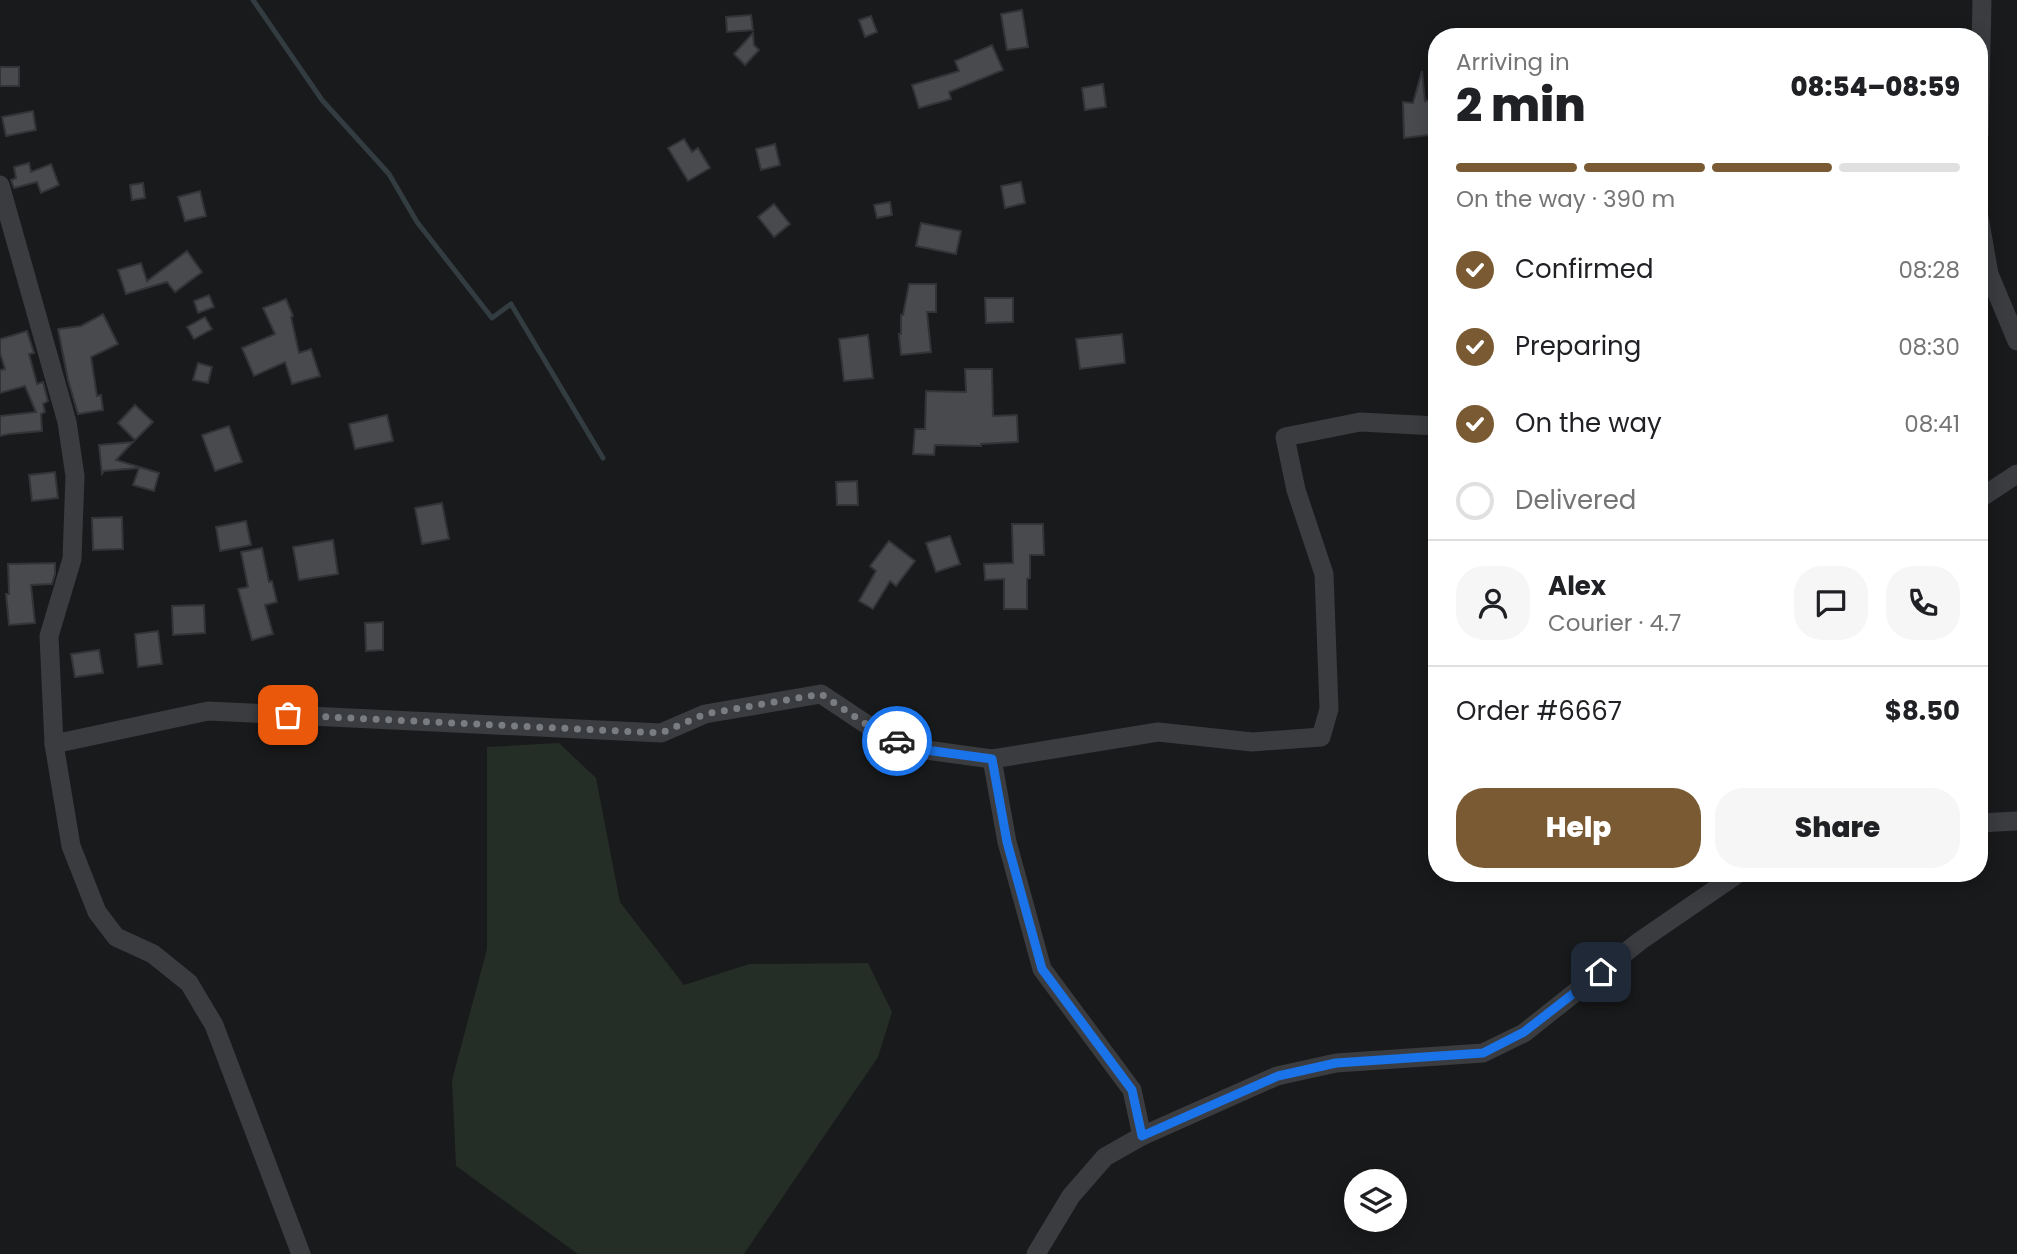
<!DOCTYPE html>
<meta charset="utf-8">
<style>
:root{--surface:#fff;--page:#f6f6f6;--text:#202124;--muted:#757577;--line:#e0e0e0;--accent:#7a5a32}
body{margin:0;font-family:Poppins,sans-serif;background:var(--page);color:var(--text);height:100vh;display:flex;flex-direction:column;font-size:26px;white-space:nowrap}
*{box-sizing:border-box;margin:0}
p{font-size:23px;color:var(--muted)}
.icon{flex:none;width:38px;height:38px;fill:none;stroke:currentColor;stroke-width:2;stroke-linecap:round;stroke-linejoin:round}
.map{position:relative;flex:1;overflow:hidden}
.details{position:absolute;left:1428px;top:28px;width:560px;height:854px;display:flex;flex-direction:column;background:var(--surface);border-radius:28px;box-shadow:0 4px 18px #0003}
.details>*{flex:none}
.fabs{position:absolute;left:1344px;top:1169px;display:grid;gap:14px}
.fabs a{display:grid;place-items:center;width:63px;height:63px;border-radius:50%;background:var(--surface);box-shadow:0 4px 18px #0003;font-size:35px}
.pin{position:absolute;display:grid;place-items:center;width:60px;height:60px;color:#fff;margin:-30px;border-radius:14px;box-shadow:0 4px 10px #0006}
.courier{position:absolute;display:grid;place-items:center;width:70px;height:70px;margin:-35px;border:5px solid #1a73e8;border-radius:50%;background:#fff;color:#222;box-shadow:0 2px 9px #0007}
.head em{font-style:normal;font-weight:800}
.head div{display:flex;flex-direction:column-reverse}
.head{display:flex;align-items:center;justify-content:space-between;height:119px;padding:0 28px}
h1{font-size:46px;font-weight:800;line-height:52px}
.bar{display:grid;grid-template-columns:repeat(4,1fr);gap:10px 7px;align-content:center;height:84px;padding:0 28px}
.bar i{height:9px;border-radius:5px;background:var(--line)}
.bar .on{background:var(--accent)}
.bar p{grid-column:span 4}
.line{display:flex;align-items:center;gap:18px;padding:0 28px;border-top:2px solid var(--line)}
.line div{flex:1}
.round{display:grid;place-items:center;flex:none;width:74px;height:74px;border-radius:28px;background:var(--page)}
ol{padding:0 28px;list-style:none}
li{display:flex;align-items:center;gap:21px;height:77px}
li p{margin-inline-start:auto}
li .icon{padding:7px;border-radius:50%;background:var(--accent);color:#fff;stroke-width:4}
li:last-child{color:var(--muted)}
li i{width:38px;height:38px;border:4px solid var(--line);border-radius:50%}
.action{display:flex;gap:14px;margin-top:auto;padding:14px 28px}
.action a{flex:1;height:80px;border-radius:28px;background:var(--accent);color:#fff;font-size:28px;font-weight:800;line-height:80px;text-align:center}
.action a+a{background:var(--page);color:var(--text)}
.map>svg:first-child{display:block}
</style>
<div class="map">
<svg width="2017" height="1254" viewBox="0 0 2017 1254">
<rect width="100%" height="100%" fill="#191a1b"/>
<polygon fill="#252e26" points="559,743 596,778 620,902 684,985 749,964 868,963 892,1012 878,1057 744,1254 578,1254 456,1166 452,1080 487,949 487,747"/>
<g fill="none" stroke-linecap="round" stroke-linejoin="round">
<polyline stroke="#323c41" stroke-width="5" points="253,0 322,100 389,174 417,222 492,318 511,304 603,458"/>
</g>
<g fill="#484a4e" stroke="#333437" stroke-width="2">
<polygon points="1022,10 1028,47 1007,50 1001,14"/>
<polygon points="751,15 753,30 727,32 726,17"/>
<polygon points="871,16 877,32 865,37 859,20"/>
<polygon points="753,33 754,45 759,50 745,65 734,54"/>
<polygon points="992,45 1003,70 949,92 951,99 919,108 912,85 959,71 955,61"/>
<rect x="0" y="67" width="19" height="19"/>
<polygon points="1422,71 1425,101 1435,99 1437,134 1404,138 1403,102 1413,103"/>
<polygon points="1103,84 1106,107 1085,110 1082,88"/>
<polygon points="33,111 36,130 6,136 2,117"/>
<polygon points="684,139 692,152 698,148 710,168 688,181 668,148"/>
<polygon points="775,144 780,165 761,170 756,149"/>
<polygon points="29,163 31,172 51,164 59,185 41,193 37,182 14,188 11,180 16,178 14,167"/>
<polygon points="1021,182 1025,203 1005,208 1001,186"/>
<polygon points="143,183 145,198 132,200 130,185"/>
<polygon points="200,191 206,216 185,221 178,197"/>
<polygon points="890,202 892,215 877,218 874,205"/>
<polygon points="774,204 790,224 774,237 758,217"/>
<polygon points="921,223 961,231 956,254 916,246"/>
<polygon points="187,251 202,272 175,292 167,282 126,294 118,270 141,263 147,281"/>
<polygon points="909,284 936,284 936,312 927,312 931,352 901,355 899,334 901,334 901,315 903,315"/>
<polygon points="209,295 214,307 198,313 194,301"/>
<polygon points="985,298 1013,298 1013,322 986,323"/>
<polygon points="286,299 293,316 291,317 299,353 311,349 320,376 292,384 285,362 254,376 242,348 275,334 263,308"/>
<polygon points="103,314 118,344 91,357 97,396 101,395 103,410 78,414 68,380 58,329 81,326"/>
<polygon points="205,317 212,329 194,339 187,327"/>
<polygon points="27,331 34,353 29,354 37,384 43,382 48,401 43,404 45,412 41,414 42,431 9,434 0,436 0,416 36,412 25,386 0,393 0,370 5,369 0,353 0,339"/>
<polygon points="1122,334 1125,363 1080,369 1076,339"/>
<polygon points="868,335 873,378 844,381 839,339"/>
<polygon points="198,363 212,367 208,383 193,380"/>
<polygon points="965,369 992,369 993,416 1017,415 1018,442 981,444 981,446 935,445 934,455 913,454 915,429 925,429 926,391 966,392"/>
<polygon points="135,405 153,422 135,440 118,423"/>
<polygon points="387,415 393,441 355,449 349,424"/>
<polygon points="229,426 242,462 215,471 202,435"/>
<polygon points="133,442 116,460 159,473 154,491 133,485 139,468 104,471 102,474 99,445"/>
<polygon points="55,472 58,498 32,501 29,475"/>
<polygon points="857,481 858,505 837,505 836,482"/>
<polygon points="442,503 449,539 422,544 415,508"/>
<polygon points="122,517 123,549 93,550 92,518"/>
<polygon points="246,521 251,545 220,551 216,527"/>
<polygon points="1012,524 1043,524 1044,555 1030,555 1030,578 1027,579 1027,609 1004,609 1004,579 985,580 984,564 1013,563"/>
<polygon points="950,536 960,564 936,572 926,543"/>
<polygon points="333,540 338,574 299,580 293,547"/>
<polygon points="889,541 915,561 896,586 890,581 873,609 859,601 876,571 870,566"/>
<polygon points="262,548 269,582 272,581 277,602 265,605 273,634 252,640 238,589 248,587 241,552"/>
<polygon points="55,563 55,574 52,584 31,585 35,623 9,625 6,594 9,594 8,564"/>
<polygon points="204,605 205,633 173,635 172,606"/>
<polygon points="383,622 383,650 366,651 365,623"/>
<polygon points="158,631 162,664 138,667 135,634"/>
<polygon points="99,650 103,673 75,677 71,654"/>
</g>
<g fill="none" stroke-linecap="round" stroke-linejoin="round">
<g stroke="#3a3c40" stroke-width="19">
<polyline points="1979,135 1982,0"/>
<polyline points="0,185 67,422 75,476 72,559 49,636 54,744 71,846 97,912 116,937 153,954 189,983 214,1025 301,1254"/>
<polyline points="1979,217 1989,274 2017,341"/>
<polyline points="1979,499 2017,474"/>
<polyline points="54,744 208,711 661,733 705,714 821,694 887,738 926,750 992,759 1158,732 1252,742 1321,737 1329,709 1324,574 1296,490 1285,437 1360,422 1437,426"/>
<polyline points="992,759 1007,842 1042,969 1132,1090 1142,1136"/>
<polyline points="1979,823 2017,821"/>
<polyline points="1036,1254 1071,1196 1105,1157 1142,1136 1277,1076 1336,1063 1483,1053 1524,1033 1640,941 1739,873"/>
</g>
</g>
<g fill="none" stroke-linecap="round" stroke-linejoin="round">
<polyline stroke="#797d82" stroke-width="7" stroke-dasharray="0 12.6" points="288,715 661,733 705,714 821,694 887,738 897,741"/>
<polyline stroke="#1a73e8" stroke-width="9" points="897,741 926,750 992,759 1007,842 1042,969 1132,1090 1142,1136 1278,1076 1336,1063 1483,1053 1524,1032 1601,972"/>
</g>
</svg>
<div class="fabs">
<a><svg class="icon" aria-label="layers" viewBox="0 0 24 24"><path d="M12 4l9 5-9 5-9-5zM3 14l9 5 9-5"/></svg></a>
</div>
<div class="pin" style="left:288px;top:715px;background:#ea580c"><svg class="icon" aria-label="bag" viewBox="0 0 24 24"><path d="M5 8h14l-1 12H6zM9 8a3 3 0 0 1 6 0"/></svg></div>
<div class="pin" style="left:1601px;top:972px;background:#1f2937"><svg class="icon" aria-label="home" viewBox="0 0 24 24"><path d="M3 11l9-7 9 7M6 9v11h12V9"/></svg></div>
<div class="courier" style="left:897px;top:741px"><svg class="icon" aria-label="car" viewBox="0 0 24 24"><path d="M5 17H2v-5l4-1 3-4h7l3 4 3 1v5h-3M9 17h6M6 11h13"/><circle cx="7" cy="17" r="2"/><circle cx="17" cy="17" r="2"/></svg></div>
<section class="details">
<div class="head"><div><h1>2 min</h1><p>Arriving in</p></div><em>08:54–08:59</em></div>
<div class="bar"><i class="on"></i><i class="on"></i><i class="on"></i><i></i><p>On the way · 390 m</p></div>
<ol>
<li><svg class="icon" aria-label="check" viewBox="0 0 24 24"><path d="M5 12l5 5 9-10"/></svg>Confirmed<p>08:28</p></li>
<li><svg class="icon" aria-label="check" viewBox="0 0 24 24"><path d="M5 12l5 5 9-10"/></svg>Preparing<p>08:30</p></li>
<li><svg class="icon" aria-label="check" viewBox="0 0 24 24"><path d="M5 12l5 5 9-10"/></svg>On the way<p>08:41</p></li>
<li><i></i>Delivered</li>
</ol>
<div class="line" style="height:126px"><a class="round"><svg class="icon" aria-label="person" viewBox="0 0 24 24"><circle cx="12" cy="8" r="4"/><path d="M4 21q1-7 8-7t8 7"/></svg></a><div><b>Alex</b><p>Courier · 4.7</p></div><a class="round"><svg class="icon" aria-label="chat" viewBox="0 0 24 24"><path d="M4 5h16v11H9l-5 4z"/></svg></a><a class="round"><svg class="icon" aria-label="phone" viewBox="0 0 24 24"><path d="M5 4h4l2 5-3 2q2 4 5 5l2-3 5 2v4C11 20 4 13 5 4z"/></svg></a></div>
<div class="line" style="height:91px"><div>Order #6667</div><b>$8.50</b></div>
<div class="action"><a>Help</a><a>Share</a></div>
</section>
</div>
